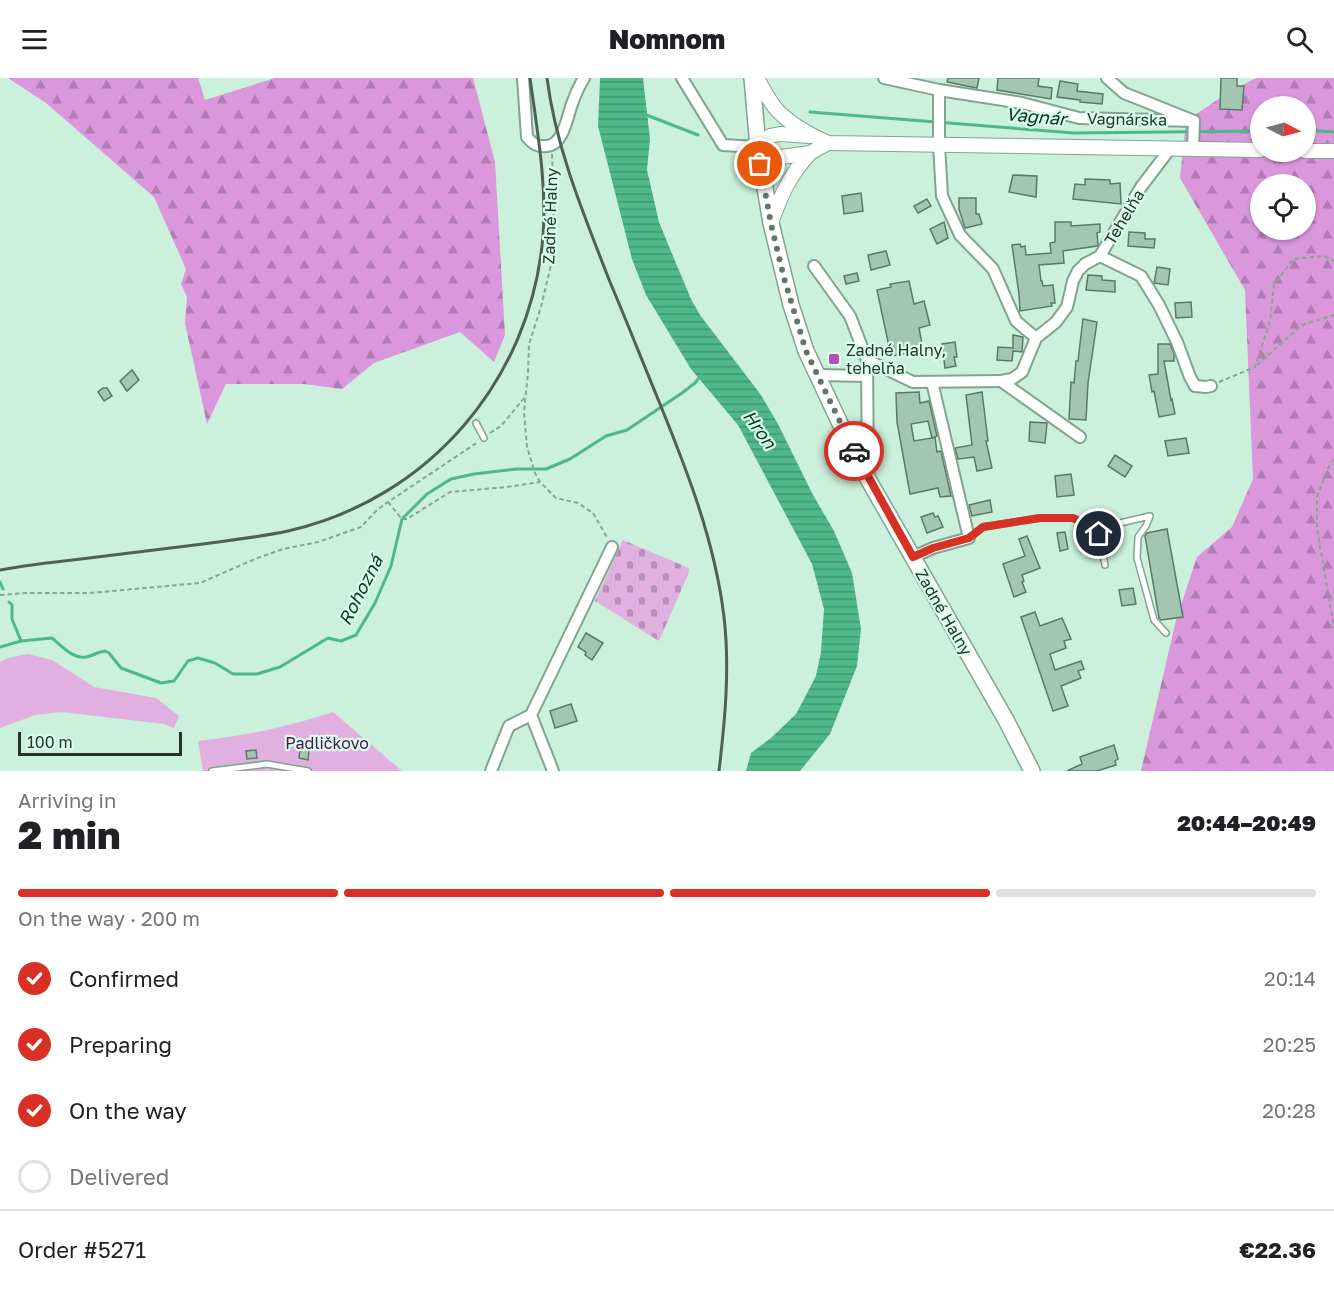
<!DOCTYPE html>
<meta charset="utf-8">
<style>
:root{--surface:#fff;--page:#f2f2f2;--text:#202124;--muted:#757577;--line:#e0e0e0;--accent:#d93025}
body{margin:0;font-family:"Golos Text",sans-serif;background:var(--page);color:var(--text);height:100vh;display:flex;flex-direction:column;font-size:22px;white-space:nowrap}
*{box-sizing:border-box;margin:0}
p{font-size:20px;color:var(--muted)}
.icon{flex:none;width:33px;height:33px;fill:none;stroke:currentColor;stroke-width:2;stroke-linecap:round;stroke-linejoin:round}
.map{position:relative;height:693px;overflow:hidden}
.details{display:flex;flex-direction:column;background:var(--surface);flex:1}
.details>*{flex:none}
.needle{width:39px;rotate:96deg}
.fabs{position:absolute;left:1250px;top:18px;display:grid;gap:12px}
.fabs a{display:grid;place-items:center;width:66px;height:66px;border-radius:50%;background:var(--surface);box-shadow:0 2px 4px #0004;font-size:30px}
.scale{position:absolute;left:18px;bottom:15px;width:164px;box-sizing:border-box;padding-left:6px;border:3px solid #26342c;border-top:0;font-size:16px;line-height:21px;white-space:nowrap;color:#26342c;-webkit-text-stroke:4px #d8fde8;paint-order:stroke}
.pin{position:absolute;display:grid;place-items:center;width:51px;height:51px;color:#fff;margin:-26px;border:3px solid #fff;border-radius:50%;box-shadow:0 2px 6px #0007}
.courier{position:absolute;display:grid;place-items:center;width:60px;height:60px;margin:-30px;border:4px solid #d93025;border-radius:50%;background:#fff;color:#222;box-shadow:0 2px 8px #0007}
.head em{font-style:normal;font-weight:800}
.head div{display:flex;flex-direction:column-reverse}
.head{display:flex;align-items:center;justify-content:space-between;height:102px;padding:0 18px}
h1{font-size:39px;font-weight:800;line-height:45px}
.bar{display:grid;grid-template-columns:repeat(4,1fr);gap:9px 6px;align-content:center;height:72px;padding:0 18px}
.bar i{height:8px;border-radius:4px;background:var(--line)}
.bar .current{background:var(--accent)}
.bar p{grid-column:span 4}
.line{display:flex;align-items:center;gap:15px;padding:0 18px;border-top:2px solid var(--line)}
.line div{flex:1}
ol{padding:0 18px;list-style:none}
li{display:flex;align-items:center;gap:18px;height:66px}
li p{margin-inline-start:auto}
li .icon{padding:6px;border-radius:50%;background:var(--accent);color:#fff;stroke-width:4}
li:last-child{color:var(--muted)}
li i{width:33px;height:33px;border:3px solid var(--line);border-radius:50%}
header{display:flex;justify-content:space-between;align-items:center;height:78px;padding:0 18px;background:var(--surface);font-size:27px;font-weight:800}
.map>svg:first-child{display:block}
</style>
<header><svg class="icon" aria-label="menu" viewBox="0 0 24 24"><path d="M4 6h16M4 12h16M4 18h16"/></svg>Nomnom<svg class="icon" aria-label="search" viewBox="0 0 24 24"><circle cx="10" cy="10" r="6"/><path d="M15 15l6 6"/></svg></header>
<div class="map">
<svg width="1334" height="693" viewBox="0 0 1334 693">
<defs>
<pattern id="forest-firs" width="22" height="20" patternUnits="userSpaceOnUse" patternTransform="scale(1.5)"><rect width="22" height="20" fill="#db97dc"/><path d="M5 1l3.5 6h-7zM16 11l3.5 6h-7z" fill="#b17cb3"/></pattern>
<pattern id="cemetery-stones" width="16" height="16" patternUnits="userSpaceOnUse" patternTransform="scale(1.5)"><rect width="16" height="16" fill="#e1b0e1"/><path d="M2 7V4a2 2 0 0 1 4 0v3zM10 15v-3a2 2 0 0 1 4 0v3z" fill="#b690b7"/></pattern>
<pattern id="water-rules" width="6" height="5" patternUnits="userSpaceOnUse" patternTransform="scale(1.5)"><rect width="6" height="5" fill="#4fb887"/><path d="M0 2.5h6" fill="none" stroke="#41966f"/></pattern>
</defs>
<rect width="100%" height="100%" fill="#cbf0db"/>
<g fill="url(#forest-firs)" fill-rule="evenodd">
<polygon points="8,0 198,0 205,22 275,0 473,0 495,84 505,257 494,284 460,254 374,285 342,311 304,306 226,306 207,346 185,245 187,219 181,206 186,191 154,119 46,25"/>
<path d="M1256 0H1334V693H1141L1176 542 1197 479 1232 449 1253 401 1245 212 1180 100 1186 43 1229 14ZM1260 28H1305V74H1260ZM1260 106H1305V152H1260Z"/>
</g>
<polygon fill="url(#cemetery-stones)" points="623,462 689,490 689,494 659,563 595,523"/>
<g fill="#e1b0e1">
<polygon points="28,576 52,582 94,609 156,620 179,638 174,650 164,646 61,634 35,637 0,650 0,584 8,580"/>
<path d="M333 634 402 693H203L198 663C245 658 288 649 333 634Z"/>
</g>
<polygon fill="url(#water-rules)" points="600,0 643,0 650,61 647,92 659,144 670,171 691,221 700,237 761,317 778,346 813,417 834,453 852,495 861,551 857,588 830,656 800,693 746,693 751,675 771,660 796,636 816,598 821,574 824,531 812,486 738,347 691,291 646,217 632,181 598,48"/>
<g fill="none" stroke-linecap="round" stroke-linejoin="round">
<g stroke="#4fb887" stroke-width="3">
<polyline points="810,34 1074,55 1260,53"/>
<polyline points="644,36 698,57"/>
<polyline points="1305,52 1334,54"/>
<polyline points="0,504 3,511"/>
<polyline points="9,524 12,527 12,541 21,563"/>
<path d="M0 569 21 563 52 560C61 567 72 581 86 579 92 578 98 574 105 573L109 575 121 590 161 605 174 603 188 583 198 580 215 585 233 596H257L280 589 328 560 341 563 356 557 375 525 391 488 402 441 427 416 451 401 474 396 517 391H546L570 381 606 358 627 352 682 315 695 305 701 297"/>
</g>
</g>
<g fill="#a3c6b2" stroke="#597a68" stroke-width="1.5" fill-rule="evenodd">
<polygon points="948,0 979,0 977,10 947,4"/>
<polygon points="998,0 1039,0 1038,8 1052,10 1051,21 997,12"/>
<polygon points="1221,0 1237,0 1237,8 1244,8 1242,32 1220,31"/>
<polygon points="1060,3 1078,6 1077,13 1103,16 1102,26 1080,24 1080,22 1057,19"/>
<polygon points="1013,97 1037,98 1036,119 1009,114"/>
<polygon points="1085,101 1110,102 1110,106 1120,105 1121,126 1073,121 1075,106 1085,107"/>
<polygon points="861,115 863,133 844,136 842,118"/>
<polygon points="959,120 976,120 976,136 979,136 982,146 965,150 959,131"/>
<polygon points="927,121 931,128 918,135 914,128"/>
<polygon points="944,144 948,160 937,166 930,151"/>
<polygon points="1055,144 1071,144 1071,148 1100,146 1100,154 1097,155 1098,167 1097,168 1063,173 1064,185 1039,187 1041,203 1042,203 1043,208 1053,207 1055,225 1051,225 1052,228 1020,233 1019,216 1012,167 1020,166 1021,169 1025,168 1026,177 1051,175 1050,165 1055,164"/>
<polygon points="1129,154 1145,155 1145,161 1155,161 1154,170 1128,168"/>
<polygon points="886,173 890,187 871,192 868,177"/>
<polygon points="1157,189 1170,191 1168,207 1154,205"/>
<polygon points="857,195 859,203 846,206 844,198"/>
<polygon points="1088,197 1102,198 1102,202 1115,203 1115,214 1086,212"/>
<polygon points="909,203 914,226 924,223 930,247 919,250 924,277 916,278 915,274 891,278 877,212 891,209 890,206"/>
<polygon points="1191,224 1192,239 1176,240 1175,225"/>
<polygon points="1083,241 1097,244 1088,305 1086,342 1069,341 1071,304 1074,305 1076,283 1078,283"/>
<polygon points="1013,257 1023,259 1022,274 1013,273 1012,283 997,282 998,269 1013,270"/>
<polygon points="955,264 957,279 954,279 956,288 945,290 942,266"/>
<polygon points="1158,266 1170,266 1174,276 1174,283 1164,283 1171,322 1172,321 1175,336 1159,339 1154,313 1152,314 1149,297 1158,296"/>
<polygon points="132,292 139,302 127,313 120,303"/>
<polygon points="103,310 107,310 112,318 104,323 98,314"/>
<path d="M919 314 920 325 929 323 937 358 932 360 935 359 937 374 941 373 951 418 940 419 938 410 910 416 897 344 896 315ZM928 343 932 360 914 363 911 346Z"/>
<polygon points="982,314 988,363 986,363 992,390 977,393 974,379 958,381 955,370 972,367 966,317"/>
<polygon points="1030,344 1047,345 1045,365 1029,363"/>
<polygon points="1186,360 1189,375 1168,378 1165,363"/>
<polygon points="1115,377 1132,388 1125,399 1108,388"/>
<polygon points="1071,396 1074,417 1057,419 1055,398"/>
<polygon points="990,422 992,434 972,438 969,427"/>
<polygon points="933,435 935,439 938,438 943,449 927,455 921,439"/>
<polygon points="1167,451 1183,539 1161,542 1159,540 1145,458 1147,455"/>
<polygon points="1065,454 1068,471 1060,473 1057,455"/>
<polygon points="1027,458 1040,490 1022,497 1024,503 1022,504 1026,514 1014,519 1003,486 1025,478 1019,461"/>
<polygon points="1133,510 1136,526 1122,528 1119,512"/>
<polygon points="1035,534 1040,548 1062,540 1071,561 1064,563 1066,570 1050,576 1055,592 1081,583 1084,591 1078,593 1081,600 1061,608 1068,628 1053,633 1021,539"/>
<polygon points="586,555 603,565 592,582 585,577 586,574 578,569"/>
<polygon points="571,626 577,643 555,650 550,633"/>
<polygon points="1114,667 1118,681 1115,683 1116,687 1097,693 1067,693 1082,686 1080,679"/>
<polygon points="300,671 309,672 308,682 299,680"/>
<polygon points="256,672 257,680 247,681 246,673"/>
</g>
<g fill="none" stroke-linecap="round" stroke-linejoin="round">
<g stroke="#81a491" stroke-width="8">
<g id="lane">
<polyline points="476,345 484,360"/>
<polyline points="1094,451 1150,438 1146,448 1138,459 1137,480 1154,542 1166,555"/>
<polyline points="969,460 983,449 1040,440 1073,440 1094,451 1099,456 1105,487"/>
<polyline points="212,693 267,686 308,693"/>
</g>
</g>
<g stroke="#81a491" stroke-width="14">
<g id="street">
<path d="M523 0 527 59C533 66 537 69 547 68 564 66 567 39 572 26 575 17 579 8 584 0"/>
<polyline points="682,0 723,67 758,69"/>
<polyline points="884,0 939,12 1022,25 1079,40 1194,43"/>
<polyline points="1107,0 1124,15 1194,43 1193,70"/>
<polyline points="939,12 939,67 942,118 960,157 993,191 1016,243 1036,260"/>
<polyline points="1100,178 1141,198 1159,227 1177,264 1190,299 1195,308 1206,309 1211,308"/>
<polyline points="814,188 850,238 867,282 868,398"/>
<polyline points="867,282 913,304 1001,303"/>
<polyline points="817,297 867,298"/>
<polyline points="1080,359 1001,303 1012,301 1022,294 1036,260 1056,244 1067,229 1073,203 1078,193 1085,186 1100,178 1141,109 1170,71"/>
<polyline points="913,479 933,470 969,460 932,304"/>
<polyline points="491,693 509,648 531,637"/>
<polyline points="553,693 531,637 612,469"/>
</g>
</g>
<g stroke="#81a491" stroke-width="16">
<g id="secondary">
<path d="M757 0C763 11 769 23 777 32 791 47 810 57 828 65L1260 72"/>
<polyline points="810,58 780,56 770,58 758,69 771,77 781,79 810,75 828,65"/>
<polyline points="1305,73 1334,73"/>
<path d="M771 145C781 117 789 98 810 75"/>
</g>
</g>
<g stroke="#81a491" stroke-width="18">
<polyline id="primary" points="752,0 758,69 771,145 791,227 806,273 845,356 868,401 1006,642 1032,693"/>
</g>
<g stroke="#88a494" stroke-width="2" stroke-dasharray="4.5 3" stroke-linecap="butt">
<polyline points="552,76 554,123 551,187 541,229 529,266 528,295 524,334 527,369 535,395 540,404 556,420 578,425 593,435 608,461"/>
<polyline points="1257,287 1302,247 1334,237"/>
<polyline points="1219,304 1255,289 1270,243 1274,207 1293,181 1324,178 1334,183"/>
<polyline points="490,355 501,348 525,319"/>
<polyline points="1334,381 1328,390 1317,419 1317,450 1334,550"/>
<polyline points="388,424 402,441 407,441 450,414 507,409 540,404"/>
<polyline points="0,517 26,515 90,515 200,505 255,481 283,471 318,464 361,449 377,432 388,424 478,364"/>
</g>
<use href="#lane" stroke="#fff" stroke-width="5"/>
<use href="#street" stroke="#fff" stroke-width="10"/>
<use href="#secondary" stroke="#fff" stroke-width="14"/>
<use href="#primary" stroke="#fff" stroke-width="15"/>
<g stroke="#4d6156" stroke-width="3">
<path d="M547 0C556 71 584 137 610 204 627 244 643 285 660 326 688 395 715 464 724 539 730 590 725 642 719 693"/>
<path d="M0 492C27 487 54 484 81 481 121 476 162 471 203 466 231 462 260 459 288 453 429 421 531 302 543 158 547 105 537 52 530 0"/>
</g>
</g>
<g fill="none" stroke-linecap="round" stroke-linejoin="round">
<polyline stroke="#607669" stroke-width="6" stroke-dasharray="0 10.8" points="760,86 771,146 784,200 806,273 854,373"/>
<polyline stroke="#d93025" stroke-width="8" points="854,373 913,479 933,470 969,460 983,449 1040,440 1073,440 1094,451 1099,456"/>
</g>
<rect fill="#b451b7" stroke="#d8fde8" stroke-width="2" x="828" y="275" width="12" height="12" rx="3"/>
<g text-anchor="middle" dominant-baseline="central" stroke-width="4.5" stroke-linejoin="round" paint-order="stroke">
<g font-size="16" fill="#26342c" stroke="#d8fde8">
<text transform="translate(1127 41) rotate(1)">Vagnárska</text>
<text transform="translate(550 138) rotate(-88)">Zadné Halny</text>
<text transform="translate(1124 139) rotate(-59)">Tehelňa</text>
<text transform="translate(944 534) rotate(60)">Zadné Halny</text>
</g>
<g font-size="16" fill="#26342c" stroke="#d8fde8" text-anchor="start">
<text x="846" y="272">Zadné Halny,<tspan x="846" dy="18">tehelňa</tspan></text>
</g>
<g font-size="16" fill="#4e1151" stroke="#d8fde8">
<text x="327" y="665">Padličkovo</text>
</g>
<g font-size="18" font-style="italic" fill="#053521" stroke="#d8fde8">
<text transform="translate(1036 38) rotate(5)">Vagnár</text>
<text transform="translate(760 351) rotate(54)">Hron</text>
<text transform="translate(360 512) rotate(-63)">Rohozná</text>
</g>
</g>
</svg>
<div class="fabs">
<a><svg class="needle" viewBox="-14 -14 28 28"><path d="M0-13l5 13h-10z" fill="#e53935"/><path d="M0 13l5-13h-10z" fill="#757577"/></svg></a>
<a><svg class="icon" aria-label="locate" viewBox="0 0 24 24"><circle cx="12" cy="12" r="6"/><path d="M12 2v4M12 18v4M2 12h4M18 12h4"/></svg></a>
</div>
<div class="scale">100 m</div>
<div class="pin" style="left:760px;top:86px;background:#ea580c"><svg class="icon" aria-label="bag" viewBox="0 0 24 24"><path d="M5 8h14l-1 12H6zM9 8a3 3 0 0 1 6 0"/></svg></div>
<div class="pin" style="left:1099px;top:456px;background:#1f2937"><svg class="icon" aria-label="home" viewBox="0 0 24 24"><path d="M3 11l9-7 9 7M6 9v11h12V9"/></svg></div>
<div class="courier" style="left:854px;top:373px"><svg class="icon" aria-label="car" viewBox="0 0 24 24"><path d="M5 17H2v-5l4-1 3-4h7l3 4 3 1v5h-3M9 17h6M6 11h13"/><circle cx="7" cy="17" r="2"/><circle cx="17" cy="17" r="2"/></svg></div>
</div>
<section class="details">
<div class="head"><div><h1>2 min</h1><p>Arriving in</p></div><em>20:44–20:49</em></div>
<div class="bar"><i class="current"></i><i class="current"></i><i class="current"></i><i></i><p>On the way · 200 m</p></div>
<ol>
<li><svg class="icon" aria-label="check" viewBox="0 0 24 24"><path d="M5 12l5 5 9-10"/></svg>Confirmed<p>20:14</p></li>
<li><svg class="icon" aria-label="check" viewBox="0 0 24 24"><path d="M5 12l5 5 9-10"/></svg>Preparing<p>20:25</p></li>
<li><svg class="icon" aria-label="check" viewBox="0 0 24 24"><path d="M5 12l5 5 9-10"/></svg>On the way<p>20:28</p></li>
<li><i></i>Delivered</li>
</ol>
<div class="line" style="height:78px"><div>Order #5271</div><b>€22.36</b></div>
</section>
